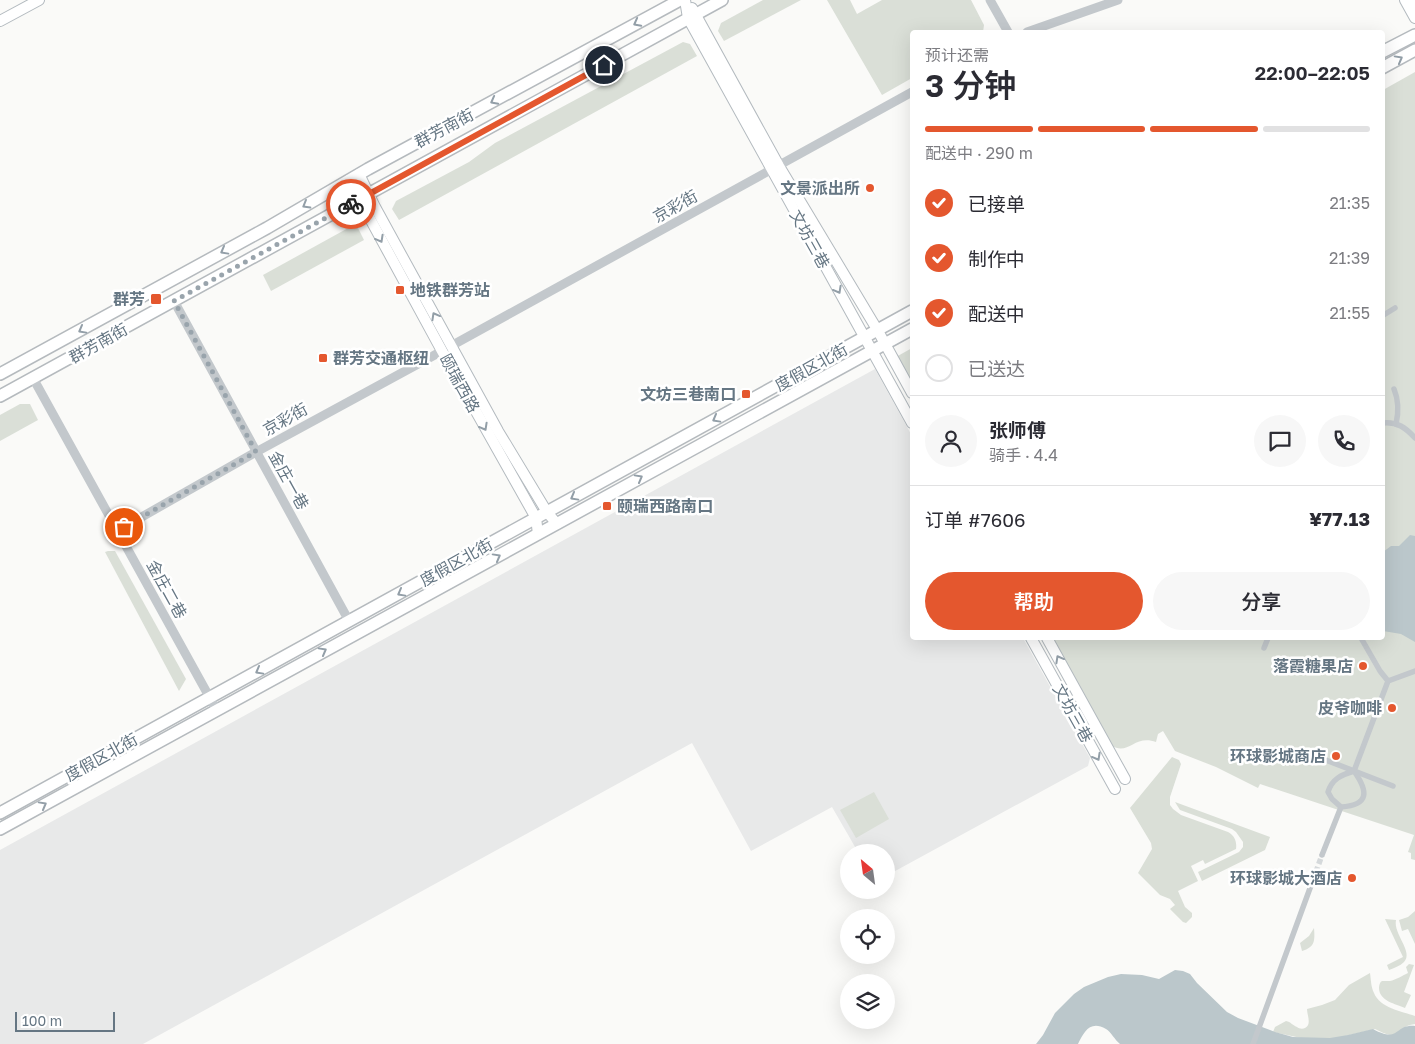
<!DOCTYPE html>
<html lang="zh">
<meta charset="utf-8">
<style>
:root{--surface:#fff;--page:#f7f7f7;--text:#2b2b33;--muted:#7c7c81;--line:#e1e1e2;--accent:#e4572e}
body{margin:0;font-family:"Golos Text","Noto Sans SC",sans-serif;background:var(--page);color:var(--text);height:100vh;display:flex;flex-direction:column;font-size:19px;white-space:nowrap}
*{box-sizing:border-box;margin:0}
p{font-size:16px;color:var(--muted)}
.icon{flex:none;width:28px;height:28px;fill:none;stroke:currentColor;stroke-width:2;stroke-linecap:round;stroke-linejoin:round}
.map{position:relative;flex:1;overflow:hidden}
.sheet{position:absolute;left:910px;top:30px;width:475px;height:610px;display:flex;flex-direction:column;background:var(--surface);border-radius:5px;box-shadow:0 5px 20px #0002}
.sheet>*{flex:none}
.needle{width:32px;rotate:331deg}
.tools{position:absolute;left:840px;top:844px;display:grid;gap:10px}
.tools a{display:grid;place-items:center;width:55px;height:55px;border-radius:50%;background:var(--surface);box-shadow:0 5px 20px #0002;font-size:25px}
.scale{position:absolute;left:15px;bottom:12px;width:100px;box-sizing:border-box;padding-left:5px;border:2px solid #657683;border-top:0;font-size:14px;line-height:18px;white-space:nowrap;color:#657683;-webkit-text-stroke:4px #fff;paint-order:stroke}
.pin{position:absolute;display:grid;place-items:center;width:42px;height:42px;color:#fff;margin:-21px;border:2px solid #fff;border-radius:50%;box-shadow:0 1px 5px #0007}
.courier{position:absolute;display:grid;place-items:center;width:50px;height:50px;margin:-25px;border:4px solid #e4572e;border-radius:50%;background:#fff;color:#222;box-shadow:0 1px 6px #0007}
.head em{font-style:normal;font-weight:600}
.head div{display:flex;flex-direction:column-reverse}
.head{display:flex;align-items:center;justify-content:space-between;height:85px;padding:0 15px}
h1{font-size:32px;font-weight:600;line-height:38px}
.bar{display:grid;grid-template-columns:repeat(4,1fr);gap:8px 5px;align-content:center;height:60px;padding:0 15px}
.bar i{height:6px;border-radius:4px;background:var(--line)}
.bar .current{background:var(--accent)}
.bar p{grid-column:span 4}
.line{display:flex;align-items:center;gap:12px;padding:0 15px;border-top:1px solid var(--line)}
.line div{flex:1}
.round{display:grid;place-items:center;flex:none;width:52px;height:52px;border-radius:26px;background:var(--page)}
ol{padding:0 15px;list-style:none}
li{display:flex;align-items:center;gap:15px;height:55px}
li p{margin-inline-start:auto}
li .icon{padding:5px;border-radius:50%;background:var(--accent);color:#fff;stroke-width:4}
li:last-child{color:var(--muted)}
li i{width:28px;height:28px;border:2px solid var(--line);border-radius:50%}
.action{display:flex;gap:10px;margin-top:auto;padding:10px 15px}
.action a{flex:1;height:58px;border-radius:30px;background:var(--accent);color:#fff;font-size:20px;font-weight:600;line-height:58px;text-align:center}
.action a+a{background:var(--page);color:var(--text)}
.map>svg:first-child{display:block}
</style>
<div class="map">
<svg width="1415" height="1044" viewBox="0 0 1415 1044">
<rect width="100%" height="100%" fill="#fafaf8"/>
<polygon fill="#e8e9e9" points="875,369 912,436 912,638 1023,638 1090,758 1088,766 886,876 886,852 858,852 832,807 751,851 692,743 143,1044 0,1044 0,850"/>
<g fill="#dadfd7">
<polygon points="763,0 801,0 724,41 718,31 721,23"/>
<polygon points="827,0 850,0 857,14 882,0 971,0 984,25 983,32 912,32 912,78 882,95"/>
<polygon points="683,42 690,44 697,56 399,220 392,209 396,201 469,162 495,143"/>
<path d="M1415 72V860L1411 859V853L1408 852 1414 835 1260 784 1258 788 1216 767 1175 751 1163 731 1158 734 1156 742C1134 734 1128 757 1111 745L1049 638H1382L1383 90Z"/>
<polygon points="350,227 358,228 364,240 271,291 263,275"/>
<polygon points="912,348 912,387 896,357"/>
<polygon points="20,404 30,404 38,420 0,441 0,415"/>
<polygon points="108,551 115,551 186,679 179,691 105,552"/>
<path d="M1172 757 1179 760 1181 764 1170 797V805L1173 809 1181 815 1228 832C1235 836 1237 842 1236 849L1205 864 1203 860 1191 866 1198 881 1178 891 1185 907 1192 913V917L1186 923 1183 922 1170 909 1175 905 1170 899 1160 895 1138 873 1152 849 1151 843 1130 808Z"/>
<polygon points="874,792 889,819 856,838 840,810"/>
<polygon points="1175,802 1270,837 1265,850 1202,881 1198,872 1239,852 1243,847 1243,842 1236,832 1232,829 1180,810"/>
<polygon points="1415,911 1415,944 1408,929 1402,931 1399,920 1408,917"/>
<path d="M1385 919 1396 920C1393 934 1414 952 1404 962 1400 966 1394 968 1389 970L1387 965 1403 957Z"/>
<path d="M1314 928C1315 941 1315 947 1302 951L1300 943 1309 936Z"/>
<path d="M1409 964 1414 965 1404 992 1411 995 1405 1008C1396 1004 1379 1001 1379 988 1379 985 1380 982 1382 981 1383 981 1390 981 1390 981 1396 980 1403 975 1408 973L1406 967Z"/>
<path d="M1370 973C1371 980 1371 987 1374 993 1380 1008 1401 1011 1415 1016V1024C1393 1027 1404 1044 1375 1029L1337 1038H1301L1273 1032 1275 1027 1286 1021C1291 1022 1292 1025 1297 1027 1299 1029 1303 1029 1305 1028 1312 1025 1307 1015 1307 1009L1322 1005 1335 1000 1349 985Z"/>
</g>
<g fill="#bbc7cb">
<polygon points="1410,535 1415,536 1415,642 1401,634 1383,631 1383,552 1391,546 1399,546"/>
<path d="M1175 970 1183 971 1190 974 1197 983 1227 1012 1238 1018 1275 1032 1293 1037 1330 1038 1348 1035 1373 1029C1400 1044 1394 1024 1415 1026V1044H1120C1115 1040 1111 1032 1106 1029 1090 1020 1084 1032 1078 1044H1036L1043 1035 1055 1013 1074 994 1084 987 1108 977 1121 974 1142 975 1159 979Z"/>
</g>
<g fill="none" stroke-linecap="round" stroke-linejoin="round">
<polyline stroke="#d5d9db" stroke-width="5.5" stroke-dasharray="5.5 3" stroke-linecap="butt" points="1313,880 1322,855"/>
<g stroke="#b3babf" stroke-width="12">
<g id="secondary">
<polyline points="685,0 688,18 912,423"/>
<polyline points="1405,0 1415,18"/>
<polyline points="1414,0 1415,3"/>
<polyline points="692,8 779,166 878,331 912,393"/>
<polyline points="0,21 39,0"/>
<polyline points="359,174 375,207 498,431 547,512 557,524"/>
<polyline points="349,180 442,351 536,518 538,534"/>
<polyline points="1031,638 1115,789"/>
<polyline points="1047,638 1125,779"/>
</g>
</g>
<g stroke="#b5babe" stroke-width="14">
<g id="primary">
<polyline points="1382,52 1415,35"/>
<polyline points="1382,68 1415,50"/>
<polyline points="0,374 267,228 368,169 680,0"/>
<polyline points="0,396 722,0"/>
<polyline points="0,813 912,311"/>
<polyline points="0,829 912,329"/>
</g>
</g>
<g stroke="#c3c8cc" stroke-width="5.5">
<polyline points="1382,316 1395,308"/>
<path d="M1394 389C1399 401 1399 411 1396 424"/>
<path d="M1382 423C1397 421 1406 428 1415 438"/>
<polyline points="1264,648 1268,638"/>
<polyline points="1388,681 1415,671"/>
<polyline points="1318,757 1393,786"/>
<polyline points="1354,771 1388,681 1380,671 1361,638"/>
<path d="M1322 855 1341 807C1370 805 1368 791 1354 771 1341 775 1332 779 1328 792L1332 799 1341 807"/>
<polyline points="1253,1044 1313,880"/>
</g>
<g stroke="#c3c8cc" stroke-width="9">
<polyline points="990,0 1008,32"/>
<polyline points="1027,32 1118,0"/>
<polyline points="174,301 349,621"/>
<polyline points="451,346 912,92"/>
<polyline points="33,378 216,709"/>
<polyline points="117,531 256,452 442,351"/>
</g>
<use href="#secondary" stroke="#fff" stroke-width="10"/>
<use href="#primary" stroke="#fff" stroke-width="11"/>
</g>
<defs><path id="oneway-chevron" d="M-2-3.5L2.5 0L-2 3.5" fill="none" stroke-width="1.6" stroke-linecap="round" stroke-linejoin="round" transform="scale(1.25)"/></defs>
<g stroke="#939fa8">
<use href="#oneway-chevron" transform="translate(637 23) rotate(152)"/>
<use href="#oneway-chevron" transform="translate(1399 59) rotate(-29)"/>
<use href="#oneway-chevron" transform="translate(494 101) rotate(152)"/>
<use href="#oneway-chevron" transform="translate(306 205) rotate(150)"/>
<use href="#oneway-chevron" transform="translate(380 239) rotate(61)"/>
<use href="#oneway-chevron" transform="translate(224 251) rotate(151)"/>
<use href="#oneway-chevron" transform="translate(838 290) rotate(61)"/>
<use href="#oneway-chevron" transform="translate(435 316) rotate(-119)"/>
<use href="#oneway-chevron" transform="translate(82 330) rotate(151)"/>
<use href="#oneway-chevron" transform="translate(716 419) rotate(151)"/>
<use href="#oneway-chevron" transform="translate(484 427) rotate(61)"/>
<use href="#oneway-chevron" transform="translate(639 478) rotate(-29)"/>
<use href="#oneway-chevron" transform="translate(574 497) rotate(151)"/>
<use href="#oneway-chevron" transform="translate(497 557) rotate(-29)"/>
<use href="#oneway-chevron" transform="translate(401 593) rotate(151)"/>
<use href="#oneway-chevron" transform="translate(323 651) rotate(-29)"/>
<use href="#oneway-chevron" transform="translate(1059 659) rotate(-119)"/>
<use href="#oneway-chevron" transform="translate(259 671) rotate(151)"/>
<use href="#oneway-chevron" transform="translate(1097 757) rotate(61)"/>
<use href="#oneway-chevron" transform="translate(43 805) rotate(-29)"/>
</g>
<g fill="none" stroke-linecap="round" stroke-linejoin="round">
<polyline stroke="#99a4ac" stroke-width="5" stroke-dasharray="0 9" points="124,527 256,452 174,301 351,204"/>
<polyline stroke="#e4572e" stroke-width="6" points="351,204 604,65"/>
</g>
<g fill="#e4572e" stroke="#fff" stroke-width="2">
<circle cx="870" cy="188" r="5"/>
<rect x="395" y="285" width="10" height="10" rx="2.5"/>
<rect x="150" y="293" width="12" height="12" rx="2.5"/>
<rect x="318" y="353" width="10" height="10" rx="2.5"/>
<rect x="741" y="389" width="10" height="10" rx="2.5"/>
<rect x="602" y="501" width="10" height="10" rx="2.5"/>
<circle cx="1363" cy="666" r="5"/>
<circle cx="1392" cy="708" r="5"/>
<circle cx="1336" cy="756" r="5"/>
<circle cx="1352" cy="878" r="5"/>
</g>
<g text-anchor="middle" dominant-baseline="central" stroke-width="5" stroke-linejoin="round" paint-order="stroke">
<g font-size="16" fill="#657683" stroke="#fff">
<text transform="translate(444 128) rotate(-28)">群芳南街</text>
<text transform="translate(675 206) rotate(-29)">京彩街</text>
<text transform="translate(810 239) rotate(61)">文坊三巷</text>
<text transform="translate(98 343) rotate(-29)">群芳南街</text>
<text transform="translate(811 367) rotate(-29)">度假区北街</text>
<text transform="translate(460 383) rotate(61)">颐瑞西路</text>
<text transform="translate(285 419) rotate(-29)">京彩街</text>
<text transform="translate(289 480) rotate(61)">金庄一巷</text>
<text transform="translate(456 562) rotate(-29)">度假区北街</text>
<text transform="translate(167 589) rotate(61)">金庄二巷</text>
<text transform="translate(1073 713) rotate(61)">文坊三巷</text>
<text transform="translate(101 757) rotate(-29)">度假区北街</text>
</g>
<g font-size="16" font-weight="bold" fill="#657683" stroke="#fff" text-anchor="end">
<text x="860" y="188">文景派出所</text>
<text x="410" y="290" text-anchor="start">地铁群芳站</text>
<text x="145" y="299">群芳</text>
<text x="333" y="358" text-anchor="start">群芳交通枢纽</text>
<text x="736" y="394">文坊三巷南口</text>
<text x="617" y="506" text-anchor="start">颐瑞西路南口</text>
<text x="1353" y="666">落霞糖果店</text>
<text x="1382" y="708">皮爷咖啡</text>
<text x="1326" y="756">环球影城商店</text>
<text x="1342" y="878">环球影城大酒店</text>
</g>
</g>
</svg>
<div class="tools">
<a><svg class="needle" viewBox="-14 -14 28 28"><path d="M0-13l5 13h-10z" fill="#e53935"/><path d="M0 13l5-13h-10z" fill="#7c7c81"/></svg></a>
<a><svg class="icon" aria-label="locate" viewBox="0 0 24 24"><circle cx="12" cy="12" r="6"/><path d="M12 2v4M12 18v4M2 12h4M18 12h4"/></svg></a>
<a><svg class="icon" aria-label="layers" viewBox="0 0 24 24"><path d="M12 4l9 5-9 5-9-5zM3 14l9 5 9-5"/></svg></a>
</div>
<div class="scale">100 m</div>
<div class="pin" style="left:124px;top:527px;background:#ea580c"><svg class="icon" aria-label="bag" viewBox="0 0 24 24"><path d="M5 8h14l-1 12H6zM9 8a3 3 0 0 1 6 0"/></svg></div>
<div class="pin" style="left:604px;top:65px;background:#1f2937"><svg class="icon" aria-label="home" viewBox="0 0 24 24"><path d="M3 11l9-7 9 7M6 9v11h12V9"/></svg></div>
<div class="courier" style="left:351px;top:204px"><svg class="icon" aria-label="bike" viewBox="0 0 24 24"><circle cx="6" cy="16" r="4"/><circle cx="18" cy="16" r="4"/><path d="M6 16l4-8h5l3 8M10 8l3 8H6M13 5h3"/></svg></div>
<section class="sheet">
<div class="head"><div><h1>3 分钟</h1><p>预计还需</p></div><em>22:00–22:05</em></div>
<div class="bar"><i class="current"></i><i class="current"></i><i class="current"></i><i></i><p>配送中 · 290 m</p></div>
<ol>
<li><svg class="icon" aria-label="check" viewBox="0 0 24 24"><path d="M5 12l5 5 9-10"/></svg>已接单<p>21:35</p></li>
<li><svg class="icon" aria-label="check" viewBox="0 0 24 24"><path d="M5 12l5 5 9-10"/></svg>制作中<p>21:39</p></li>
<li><svg class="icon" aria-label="check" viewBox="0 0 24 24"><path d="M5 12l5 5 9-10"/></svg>配送中<p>21:55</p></li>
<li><i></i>已送达</li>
</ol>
<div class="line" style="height:90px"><a class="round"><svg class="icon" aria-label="person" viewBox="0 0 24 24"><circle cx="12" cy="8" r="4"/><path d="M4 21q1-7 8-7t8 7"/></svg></a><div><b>张师傅</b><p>骑手 · 4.4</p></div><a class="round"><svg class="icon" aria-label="chat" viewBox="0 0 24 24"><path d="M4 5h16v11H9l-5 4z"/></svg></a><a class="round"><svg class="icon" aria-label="phone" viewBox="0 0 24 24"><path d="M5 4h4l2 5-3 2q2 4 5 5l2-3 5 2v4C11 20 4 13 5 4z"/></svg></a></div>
<div class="line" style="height:65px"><div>订单 #7606</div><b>¥77.13</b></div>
<div class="action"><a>帮助</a><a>分享</a></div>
</section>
</div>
